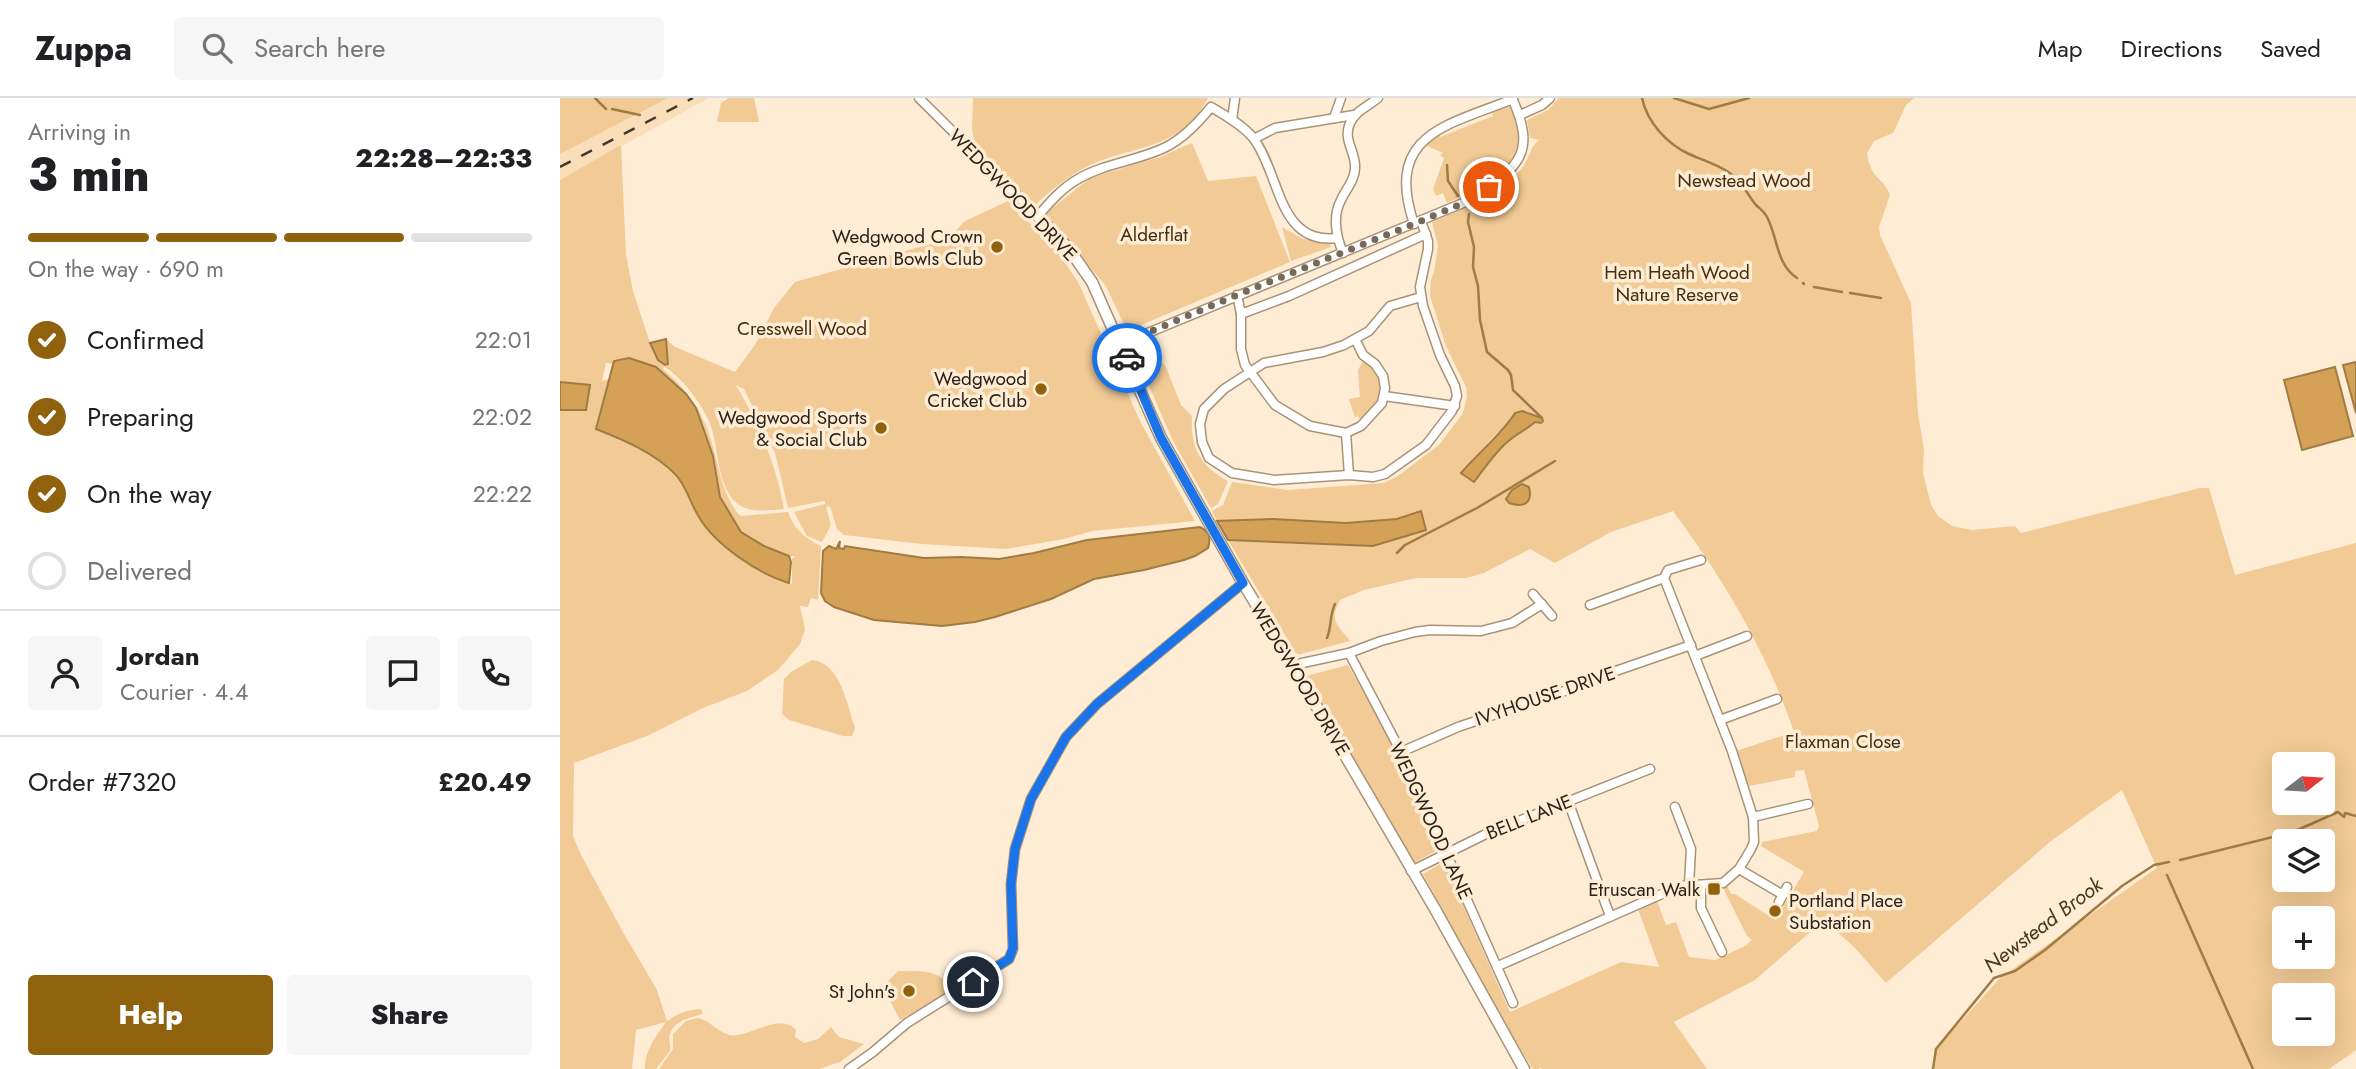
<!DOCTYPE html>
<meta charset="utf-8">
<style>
:root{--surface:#fff;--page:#f6f6f6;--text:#202124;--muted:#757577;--line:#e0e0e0;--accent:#90620d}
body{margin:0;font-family:Jost,sans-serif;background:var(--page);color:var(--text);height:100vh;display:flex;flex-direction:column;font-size:26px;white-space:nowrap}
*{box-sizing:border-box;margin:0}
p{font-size:23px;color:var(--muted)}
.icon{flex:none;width:38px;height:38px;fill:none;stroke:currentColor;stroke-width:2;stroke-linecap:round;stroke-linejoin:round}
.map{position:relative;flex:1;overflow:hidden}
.details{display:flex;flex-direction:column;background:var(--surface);width:560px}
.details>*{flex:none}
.needle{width:46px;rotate:73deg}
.controls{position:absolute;left:1712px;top:654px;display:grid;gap:14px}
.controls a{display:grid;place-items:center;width:63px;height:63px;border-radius:7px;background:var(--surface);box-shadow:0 7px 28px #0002;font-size:35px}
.pin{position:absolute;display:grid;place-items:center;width:60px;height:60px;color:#fff;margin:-30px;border:4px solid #fff;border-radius:50%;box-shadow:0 2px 7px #0007}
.courier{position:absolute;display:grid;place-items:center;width:70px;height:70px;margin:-35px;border:5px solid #1a73e8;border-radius:50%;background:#fff;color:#222;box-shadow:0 2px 9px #0007}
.headline em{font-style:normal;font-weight:800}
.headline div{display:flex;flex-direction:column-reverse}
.headline{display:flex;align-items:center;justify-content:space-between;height:119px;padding:0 28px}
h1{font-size:46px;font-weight:800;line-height:52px}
.bar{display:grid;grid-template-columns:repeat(4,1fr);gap:10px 7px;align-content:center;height:84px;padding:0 28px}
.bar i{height:9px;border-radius:5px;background:var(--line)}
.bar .active{background:var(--accent)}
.bar p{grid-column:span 4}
.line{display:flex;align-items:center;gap:18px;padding:0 28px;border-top:2px solid var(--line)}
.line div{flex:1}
.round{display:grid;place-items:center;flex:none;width:74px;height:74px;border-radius:7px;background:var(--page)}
ol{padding:0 28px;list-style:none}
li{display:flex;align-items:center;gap:21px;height:77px}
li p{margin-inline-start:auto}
li .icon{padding:7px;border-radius:50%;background:var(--accent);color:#fff;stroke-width:4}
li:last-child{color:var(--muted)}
li i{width:38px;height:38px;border:4px solid var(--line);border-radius:50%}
.button{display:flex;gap:14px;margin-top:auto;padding:14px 28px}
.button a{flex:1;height:80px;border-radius:7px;background:var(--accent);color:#fff;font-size:28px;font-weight:800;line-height:80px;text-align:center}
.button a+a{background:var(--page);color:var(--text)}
header{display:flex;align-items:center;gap:42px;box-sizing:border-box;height:98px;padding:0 35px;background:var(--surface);border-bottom:2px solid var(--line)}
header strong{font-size:33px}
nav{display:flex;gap:38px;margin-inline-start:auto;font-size:24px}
.search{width:490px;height:63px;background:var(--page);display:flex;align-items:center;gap:18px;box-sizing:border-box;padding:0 24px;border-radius:7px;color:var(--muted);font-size:26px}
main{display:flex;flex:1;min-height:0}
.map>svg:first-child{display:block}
</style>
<header>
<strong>Zuppa</strong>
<div class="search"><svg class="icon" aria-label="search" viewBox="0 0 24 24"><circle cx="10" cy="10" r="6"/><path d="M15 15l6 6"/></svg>Search here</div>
<nav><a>Map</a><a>Directions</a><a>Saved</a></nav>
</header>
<main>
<section class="details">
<div class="headline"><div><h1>3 min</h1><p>Arriving in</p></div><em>22:28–22:33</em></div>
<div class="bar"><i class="active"></i><i class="active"></i><i class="active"></i><i></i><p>On the way · 690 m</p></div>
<ol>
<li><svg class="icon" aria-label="check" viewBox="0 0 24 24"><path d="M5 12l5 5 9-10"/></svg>Confirmed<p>22:01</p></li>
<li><svg class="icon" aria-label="check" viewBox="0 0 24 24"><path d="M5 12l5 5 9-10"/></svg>Preparing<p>22:02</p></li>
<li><svg class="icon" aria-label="check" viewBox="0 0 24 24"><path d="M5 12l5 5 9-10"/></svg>On the way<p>22:22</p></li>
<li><i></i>Delivered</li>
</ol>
<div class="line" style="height:126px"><a class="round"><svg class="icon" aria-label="person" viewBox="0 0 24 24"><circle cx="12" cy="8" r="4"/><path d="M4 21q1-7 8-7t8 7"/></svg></a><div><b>Jordan</b><p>Courier · 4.4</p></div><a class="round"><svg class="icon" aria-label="chat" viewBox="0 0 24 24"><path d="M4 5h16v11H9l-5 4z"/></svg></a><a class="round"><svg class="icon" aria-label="phone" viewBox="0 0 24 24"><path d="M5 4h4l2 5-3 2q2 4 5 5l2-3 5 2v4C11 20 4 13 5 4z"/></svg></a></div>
<div class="line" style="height:91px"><div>Order #7320</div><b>£20.49</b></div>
<div class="button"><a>Help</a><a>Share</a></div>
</section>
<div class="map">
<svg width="1796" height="971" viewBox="0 0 1796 971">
<rect width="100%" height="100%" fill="#ffecd5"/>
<polygon fill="#f9deb9" points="108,0 149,0 0,82 0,56"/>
<g fill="#f1ca95" fill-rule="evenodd">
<polygon points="0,0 108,0 0,56"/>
<polygon points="169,0 194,0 199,24 157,24 161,5"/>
<path d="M413 0H648C621 53 575 46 528 68 508 78 491 92 475 107L415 50 412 30Z"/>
<path d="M999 0H1354L1346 7 1333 35 1314 43 1307 55C1311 83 1323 78 1330 97L1319 129 1320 137 1351 205 1358 316 1364 351 1363 375 1371 407 1378 418 1392 428 1412 432 1455 428 1461 435 1640 390H1649L1675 477 1796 445V952L1769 971H1373L1376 951 1440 880 1597 770 1562 692 1491 743 1326 885 1294 849 1264 822 1195 882 1114 924 1147 971H982L980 969 979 971H973L950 936 863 776 884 764 950 914 1061 864 1099 869 1078 811 1097 803 1106 827 1116 824 1129 859 1155 862 1185 848 1192 842 1187 838 1163 790 1167 788 1171 796H1175L1215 822 1244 774 1201 748 1202 744 1257 733 1259 728 1244 672 1235 673V679L1189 688 1176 653 1234 634C1206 552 1164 482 1113 413L1051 434 995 465 970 451 924 475 906 480H856L804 492 780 502C769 523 777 526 790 543L737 557 668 442 813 448 843 439 861 413 837 421 786 425 713 421 657 423 652 413 663 407 672 384 728 392 824 385 838 378 879 347 903 315 907 299 906 289 886 248 870 198 871 182 874 174 878 148 872 124C904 110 940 96 962 70 970 60 969 50 979 42L970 40 967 22 988 12ZM954 316 963 331 943 348 914 384 902 374 935 337 952 324ZM1724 667H1762V705H1724ZM1724 744H1762V782H1724ZM1724 821H1762V859H1724ZM1724 898H1762V936H1724Z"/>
<path d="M948 8 951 10C955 21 961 35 959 48 956 74 909 95 887 105L883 95 876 98 873 91 884 60 880 57 883 55 865 47 879 36 880 39 933 18 932 14Z"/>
<polygon points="632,45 648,83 696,78 730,164 567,233 546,188 485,116 530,80 600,59"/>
<path d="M61 47 66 157 73 193 92 251 98 262 104 267 109 265 106 241 115 249 175 274 195 247 214 210 235 184 388 141 405 123 448 103 494 149 518 184 581 325 635 423 532 433 504 441 446 451 362 446 284 437 277 431 270 408 266 409 271 427 262 444 247 438 234 414 265 406V403L228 410 215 355 184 291 176 287C199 326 216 366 224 411 211 412 193 415 181 408 155 392 160 348 149 323 139 302 123 281 104 268L103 271C128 292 145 317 153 349 161 377 161 391 178 416L182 418 228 414C235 432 244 440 261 448L258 502 251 500 248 509 240 508 245 532 240 546 218 572 187 593 143 610 87 638 14 665 13 738 20 755 64 836 96 890 107 923C117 916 129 911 141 911L143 916C132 919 114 922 110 936 108 940 111 947 110 953L96 971H85C85 951 96 939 106 924L76 932 72 971H0V312L18 313 30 288 0 284V82ZM54 263H79L96 269 115 287 153 358 160 400 181 434 204 448 229 458H235L232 461V486C206 475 174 461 154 440 139 425 135 406 125 389 107 359 67 344 36 331L49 281 42 283 46 265 53 266Z"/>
<polygon points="722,129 743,141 770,145 771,149 731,163"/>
<path d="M586 249 606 269 621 307 632 318C630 349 640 368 668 383L658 406 651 410 613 343 574 253Z"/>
<path d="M803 263C817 271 821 283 821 299L802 322 797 318 799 314 795 320 789 301 800 299 798 272Z"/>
<path d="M252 562C281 565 287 607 295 630L292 638H283L229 622 222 616 224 581 231 574Z"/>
<path d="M788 567C809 604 833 641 849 681 852 689 852 698 855 707L862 711 878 752 852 766 746 578Z"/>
<path d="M338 873C363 873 377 871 394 891L340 922 327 897 325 886Z"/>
<path d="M138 920C153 923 161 940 178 937 197 934 221 916 236 932L235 939 244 945 258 941 271 929 279 939 304 946 280 964 259 971H99L113 951V936L126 923Z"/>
</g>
<g fill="#d4a157" stroke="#a17b44" stroke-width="2">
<polygon points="106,241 108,266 105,267 98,262 90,245"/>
<path d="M69 260 96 269 126 296 136 310 153 358 160 399 181 434 204 448 229 458 231 464 229 485C199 476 155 447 139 419 130 405 127 389 116 377 95 355 64 342 36 331L54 263Z"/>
<polygon points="1796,264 1796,315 1783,267"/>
<polygon points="1775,269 1793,338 1742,352 1724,282"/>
<polygon points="0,284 30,287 26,312 0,312"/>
<path d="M962 313 982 320 983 323 981 325 975 324C965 333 953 337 943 348 932 359 923 372 914 384L901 375C918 355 943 335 955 315Z"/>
<path d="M962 386 969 389C973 406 963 410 949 405L946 401 952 392Z"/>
<polygon points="861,413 866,432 813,448 668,442 657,423 713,421 786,425 837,421"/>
<path d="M640 429C650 434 651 440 648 450L635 458 624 462 584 472 534 481 491 501 435 519 415 524 382 528 314 522 274 509 265 503 261 495 263 453 269 448 276 451 280 443 279 450 284 451 285 448 364 460 401 459 439 461 474 455 527 442Z"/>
</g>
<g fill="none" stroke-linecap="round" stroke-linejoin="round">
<g stroke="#a17b44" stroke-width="2.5">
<polyline points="35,0 46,11"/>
<path d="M1082 0C1087 24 1107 46 1129 56 1145 63 1163 68 1177 81 1184 88 1189 99 1196 107 1200 111 1204 113 1207 119 1218 140 1216 166 1237 180"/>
<polyline points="1114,0 1149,11 1189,0"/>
<polyline points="52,11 80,17"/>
<polyline points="887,67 888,83 898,98"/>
<polyline points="909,116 908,124 914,149 913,169 918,188 920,222 927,254 948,272 951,277 953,292 982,320"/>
<polyline points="1243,185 1244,186"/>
<polyline points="1254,189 1282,194"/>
<polyline points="1290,195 1321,200"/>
<polyline points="837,455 845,447 917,410 995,363"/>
<path d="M767 540C772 528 769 519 775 506"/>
<polyline points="1620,762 1733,734 1778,714 1784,719 1785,715 1796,718"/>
<polyline points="1607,777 1693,971"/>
<polyline points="1373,971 1376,951 1434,880 1455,873 1485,852 1562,788 1594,767 1609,764"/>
</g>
<g stroke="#a89377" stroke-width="11">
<g id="minor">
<path d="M359 0 478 118C489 105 502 90 518 81 545 65 578 63 606 49 624 40 638 25 651 9 665 17 684 28 694 41 721 78 718 147 777 140"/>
<polyline points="960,17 982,7 990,0"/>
<polyline points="774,20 781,0"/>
<polyline points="672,22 675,0"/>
<polyline points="694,41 715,30 794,17"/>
<path d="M854 126C824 36 886 28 953 1"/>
<path d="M783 155C776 138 772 119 781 102 786 91 796 81 795 67 794 51 783 41 790 25 795 13 809 8 818 0"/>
<polyline points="677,197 681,216 681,251 685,267 715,307 750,328 786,335 801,328 822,305 825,290 823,278 815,266 803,257 795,241"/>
<polyline points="861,199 830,208 809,233 784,247 763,254 704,265 664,291 644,311 640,326 642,344 649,360 672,375 714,382 789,377 813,379 825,376 866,347 892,313 897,298 895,288 880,257 863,208 860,189 868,151 868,143 861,123"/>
<polyline points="681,216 729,198 866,136"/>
<path d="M561 246 915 100C959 68 977 55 952 0"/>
<polyline points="824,298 895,308"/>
<polyline points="786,335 789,377"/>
<polyline points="973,496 992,518"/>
<polyline points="1030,507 1104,480 1108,472 1141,462"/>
<polyline points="789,555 841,654 953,905"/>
<polyline points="1135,558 1187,538"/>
<polyline points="733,567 789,555 821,543 855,534 870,532 921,533 952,525 982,506"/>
<polyline points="1160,622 1217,601"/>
<polyline points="841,654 898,629 1040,581 1047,576 1131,547"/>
<polyline points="1008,703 1050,818"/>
<polyline points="1115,709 1131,751 1129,786"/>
<polyline points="1193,719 1248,706"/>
<polyline points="1179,771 1223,797"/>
<polyline points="851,773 926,736 1090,671"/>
<polyline points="1141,788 1141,810 1162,854"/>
<polyline points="1219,804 1227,789"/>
<polyline points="938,868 1120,788 1163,785 1179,771 1191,751 1194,744 1193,719 1172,653 1104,480"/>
<polyline points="289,971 313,954 347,925 449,861 453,851 451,786 455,751 471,701 506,639 537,606 683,485"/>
</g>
</g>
<g stroke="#a89377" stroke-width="13">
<polyline id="tertiary" points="478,118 509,151 532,184 601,340 683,485 717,541 875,811 964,971"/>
</g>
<use href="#minor" stroke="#fff" stroke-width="8"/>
<use href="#tertiary" stroke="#fff" stroke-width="10"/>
<polyline stroke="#41382c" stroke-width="2.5" stroke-dasharray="12 12" stroke-linecap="butt" points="0,69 133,0"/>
</g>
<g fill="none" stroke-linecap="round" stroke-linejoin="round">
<polyline stroke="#75695a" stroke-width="7" stroke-dasharray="0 12.6" points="567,260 561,246 677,197 861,123 915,100 929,89"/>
<polyline stroke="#1a73e8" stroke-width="9" points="413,884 449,861 453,850 451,786 455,751 471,701 506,639 537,606 683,485 601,340 567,260"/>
</g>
<g fill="#90620d" stroke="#ffecd5" stroke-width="2.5">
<circle cx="437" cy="149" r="7"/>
<circle cx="481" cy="291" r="7"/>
<circle cx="321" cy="330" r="7"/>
<rect x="1147" y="784" width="14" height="14" rx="3.5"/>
<circle cx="1215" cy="813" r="7"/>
<circle cx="349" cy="893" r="7"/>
</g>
<g text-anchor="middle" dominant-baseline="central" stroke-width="7" stroke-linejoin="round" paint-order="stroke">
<g font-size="19" fill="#442f0f" stroke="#ffecd5">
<text x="1184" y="82">Newstead Wood</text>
<text x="594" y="136">Alderflat</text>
<text x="1117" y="174">Hem Heath Wood<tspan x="1117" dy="22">Nature Reserve</tspan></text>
<text x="242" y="230">Cresswell Wood</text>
<text x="1283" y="643">Flaxman Close</text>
</g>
<g font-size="19" fill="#2a2217" stroke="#ffecd5">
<text transform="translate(453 97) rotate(46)">WEDGWOOD DRIVE</text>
<text transform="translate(740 581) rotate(59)">WEDGWOOD DRIVE</text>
<text transform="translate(985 598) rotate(-19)">IVYHOUSE DRIVE</text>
<text transform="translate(969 719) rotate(-22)">BELL LANE</text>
<text transform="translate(871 723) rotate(65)">WEDGWOOD LANE</text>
</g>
<g font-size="19" fill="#2a2217" stroke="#ffecd5" text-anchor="end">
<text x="423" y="138">Wedgwood Crown<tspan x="423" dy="22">Green Bowls Club</tspan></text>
<text x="467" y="280">Wedgwood<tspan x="467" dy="22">Cricket Club</tspan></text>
<text x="307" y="319">Wedgwood Sports<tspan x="307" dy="22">&amp; Social Club</tspan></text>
<text x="1140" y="791">Etruscan Walk</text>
<text x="1229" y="802" text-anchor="start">Portland Place<tspan x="1229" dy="22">Substation</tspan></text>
<text x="335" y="893">St John's</text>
</g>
<g font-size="21" font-style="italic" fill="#4e3819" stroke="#ffecd5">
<text transform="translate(1483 827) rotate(-37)">Newstead Brook</text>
</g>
</g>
</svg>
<div class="controls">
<a><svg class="needle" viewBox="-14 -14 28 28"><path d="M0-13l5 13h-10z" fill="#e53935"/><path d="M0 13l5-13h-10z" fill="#757577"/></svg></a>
<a><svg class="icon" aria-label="layers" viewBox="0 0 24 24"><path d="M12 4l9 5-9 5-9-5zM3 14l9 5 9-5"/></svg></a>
<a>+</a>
<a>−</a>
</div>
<div class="pin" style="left:929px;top:89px;background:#ea580c"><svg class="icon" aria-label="bag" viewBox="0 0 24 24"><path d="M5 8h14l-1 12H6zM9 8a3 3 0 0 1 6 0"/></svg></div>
<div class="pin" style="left:413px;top:884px;background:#1f2937"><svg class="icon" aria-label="home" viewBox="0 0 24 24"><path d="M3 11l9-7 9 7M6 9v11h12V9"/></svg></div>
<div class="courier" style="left:567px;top:260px"><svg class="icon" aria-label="car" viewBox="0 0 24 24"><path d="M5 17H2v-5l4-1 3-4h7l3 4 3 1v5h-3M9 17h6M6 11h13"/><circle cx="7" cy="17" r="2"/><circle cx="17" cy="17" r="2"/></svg></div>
</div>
</main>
